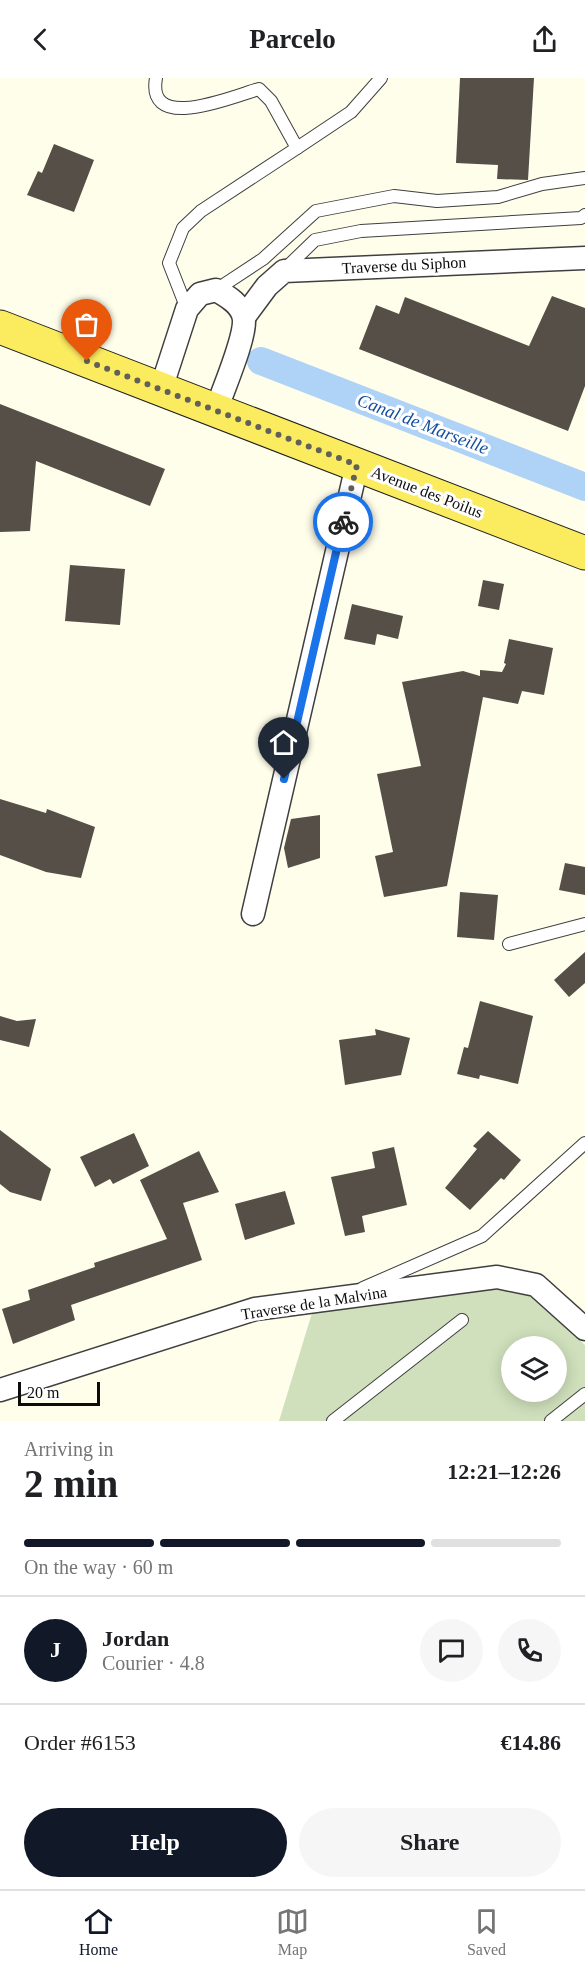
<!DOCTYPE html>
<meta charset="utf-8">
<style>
:root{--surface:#fff;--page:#f6f6f6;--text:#202124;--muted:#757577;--line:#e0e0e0;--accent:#111827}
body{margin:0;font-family:Georgia,serif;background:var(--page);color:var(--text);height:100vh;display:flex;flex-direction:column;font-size:22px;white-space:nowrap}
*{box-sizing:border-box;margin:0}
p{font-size:20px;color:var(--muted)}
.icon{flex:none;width:33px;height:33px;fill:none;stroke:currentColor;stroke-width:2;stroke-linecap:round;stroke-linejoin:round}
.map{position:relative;height:1343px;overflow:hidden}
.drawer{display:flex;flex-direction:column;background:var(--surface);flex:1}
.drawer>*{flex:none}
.buttons{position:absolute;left:501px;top:1258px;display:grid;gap:12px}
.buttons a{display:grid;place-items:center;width:66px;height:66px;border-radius:50%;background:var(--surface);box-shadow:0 3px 15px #0003;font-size:30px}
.scale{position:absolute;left:18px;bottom:15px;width:82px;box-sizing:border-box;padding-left:6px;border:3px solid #0c0c0c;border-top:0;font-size:16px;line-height:21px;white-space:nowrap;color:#0c0c0c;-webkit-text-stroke:4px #fff;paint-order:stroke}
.pin{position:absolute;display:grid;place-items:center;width:51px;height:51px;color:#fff;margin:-62px -26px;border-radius:50% 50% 50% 0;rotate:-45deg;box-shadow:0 0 6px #0007}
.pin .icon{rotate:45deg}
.courier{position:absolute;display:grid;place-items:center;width:60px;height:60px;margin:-30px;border:4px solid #1a73e8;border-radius:50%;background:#fff;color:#222;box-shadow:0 2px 8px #0007}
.head em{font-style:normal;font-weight:700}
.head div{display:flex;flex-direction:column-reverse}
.head{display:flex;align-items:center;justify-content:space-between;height:102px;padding:0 24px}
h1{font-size:39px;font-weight:700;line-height:45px}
.bar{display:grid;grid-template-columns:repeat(4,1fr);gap:9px 6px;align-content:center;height:72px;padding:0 24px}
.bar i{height:8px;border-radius:4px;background:var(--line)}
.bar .selected{background:var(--accent)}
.bar p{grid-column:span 4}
.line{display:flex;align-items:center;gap:15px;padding:0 24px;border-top:2px solid var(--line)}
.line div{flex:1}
.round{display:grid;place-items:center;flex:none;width:63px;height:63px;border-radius:32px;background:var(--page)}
.button{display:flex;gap:12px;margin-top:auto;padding:12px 24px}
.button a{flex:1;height:69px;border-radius:36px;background:var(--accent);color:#fff;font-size:24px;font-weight:700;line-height:69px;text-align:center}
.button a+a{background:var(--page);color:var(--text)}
header{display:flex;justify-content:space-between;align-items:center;height:78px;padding:0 24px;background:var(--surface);font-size:27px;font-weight:700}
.dock{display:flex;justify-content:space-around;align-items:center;height:84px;border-top:2px solid var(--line);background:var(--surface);font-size:16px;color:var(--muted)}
.dock a{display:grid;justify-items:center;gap:3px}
.dock .selected{color:var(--accent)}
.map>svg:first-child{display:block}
</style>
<header><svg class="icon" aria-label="back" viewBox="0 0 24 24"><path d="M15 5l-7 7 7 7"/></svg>Parcelo<svg class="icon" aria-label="share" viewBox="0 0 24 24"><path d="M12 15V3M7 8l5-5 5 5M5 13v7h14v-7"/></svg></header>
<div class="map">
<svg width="585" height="1343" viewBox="0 0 585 1343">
<rect width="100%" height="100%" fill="#fffeeb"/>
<path fill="#d0e0bc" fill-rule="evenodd" d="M493 1204 533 1219 585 1267V1343H279L312 1235ZM512 1269H556V1314H512Z"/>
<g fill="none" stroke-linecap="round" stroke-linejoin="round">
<polyline stroke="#afd2f7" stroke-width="28" points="261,283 585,409"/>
</g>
<g fill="#554f48">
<polygon points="460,0 534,0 528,102 497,101 498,87 456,85"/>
<polygon points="54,66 94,82 74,134 27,117 38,93 42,95"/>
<polygon points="552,218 585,230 585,308 568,353 359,271 376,227 399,236 405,219 529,268"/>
<polygon points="0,326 165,391 150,428 36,383 30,453 0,454"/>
<polygon points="70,487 125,491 120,547 65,543"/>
<polygon points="483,502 504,506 499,532 478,528"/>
<polygon points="352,526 403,538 398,561 377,556 375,567 344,561"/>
<polygon points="509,561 553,570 544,617 522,613 518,626 483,619 447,808 384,819 375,778 393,774 377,696 421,688 402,604 463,593 480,598 480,592 502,594 506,586 504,585"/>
<polygon points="0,721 46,735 47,731 95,749 81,800 46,794 0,777"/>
<polygon points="320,737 320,780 288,790 284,770 291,741"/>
<polygon points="565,785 585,789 585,817 559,812"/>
<polygon points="460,814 498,817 494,862 457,859"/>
<polygon points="585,874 585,905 569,919 554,902"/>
<polygon points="480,923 533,938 518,1006 480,997 479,1001 457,996 464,969 468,970"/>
<polygon points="0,938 17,943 36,941 29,969 0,962"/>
<polygon points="375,951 410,960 401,997 345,1007 339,962 376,957"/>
<polygon points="0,1052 51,1091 41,1123 10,1114 0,1106"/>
<polygon points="488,1053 521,1082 504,1102 501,1100 470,1132 445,1110 477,1071 473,1068"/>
<polygon points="134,1055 149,1088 113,1106 110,1101 95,1109 80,1079"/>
<polygon points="394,1069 407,1127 362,1138 365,1154 345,1158 331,1099 375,1090 372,1074"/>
<polygon points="199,1073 219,1114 183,1125 202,1182 71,1227 75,1242 13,1266 2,1231 30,1222 28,1212 95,1189 94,1185 167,1161 140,1102"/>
<polygon points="285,1113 295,1146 245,1162 235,1126"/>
</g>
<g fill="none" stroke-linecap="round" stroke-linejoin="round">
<g stroke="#3f3f3f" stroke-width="14">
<g id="lane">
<path d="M156 0C146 56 234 18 259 11L271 23 297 70 201 133 183 150 169 185 187 231"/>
<polyline points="297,70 351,34 381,0"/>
<polyline points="284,192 315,162 361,153 581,140 585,137"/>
<polyline points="216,212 263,181 316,133 394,118 437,123 498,119 542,106 585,100"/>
<polyline points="509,866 585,846"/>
<polyline points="363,1210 482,1158 585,1065"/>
<polyline points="333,1343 462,1242"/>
<polyline points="551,1343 585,1316"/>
</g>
</g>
<g stroke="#3f3f3f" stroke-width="25">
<g id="street">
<polyline points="244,239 267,208 284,193 585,180"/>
<path d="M161 311 187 231 200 216 216 212C227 218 243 227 244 242 245 262 223 311 216 333"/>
<polyline points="253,836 357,387"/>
<polyline points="0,1312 255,1231 497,1199 536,1207 585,1251"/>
</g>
</g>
<g stroke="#1d1d1d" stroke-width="35">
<polyline id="primary" points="0,249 585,475"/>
</g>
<use href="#lane" stroke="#fff" stroke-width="12"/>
<use href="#street" stroke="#fff" stroke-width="22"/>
<use href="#primary" stroke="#fbeb5f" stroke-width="33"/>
</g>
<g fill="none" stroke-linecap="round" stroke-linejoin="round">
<polyline stroke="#61615a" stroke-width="6" stroke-dasharray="0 10.8" points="87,283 357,387 343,444"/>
<polyline stroke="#1a73e8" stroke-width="8" points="284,701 343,444"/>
</g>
<g text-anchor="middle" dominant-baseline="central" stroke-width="6" stroke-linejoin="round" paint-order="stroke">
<g font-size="16" fill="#0c0c0c" stroke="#fff">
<text transform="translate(404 187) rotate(-3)">Traverse du Siphon</text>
<text transform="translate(427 414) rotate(21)">Avenue des Poilus</text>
<text transform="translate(314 1225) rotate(-9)">Traverse de la Malvina</text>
</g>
<g font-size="18" font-style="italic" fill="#144e9f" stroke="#fff">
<text transform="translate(423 346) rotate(21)">Canal de Marseille</text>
</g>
</g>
</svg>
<div class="buttons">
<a><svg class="icon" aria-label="layers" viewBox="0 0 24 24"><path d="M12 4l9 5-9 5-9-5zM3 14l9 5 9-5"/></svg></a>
</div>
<div class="scale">20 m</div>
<div class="pin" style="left:87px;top:283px;background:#ea580c"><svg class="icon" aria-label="bag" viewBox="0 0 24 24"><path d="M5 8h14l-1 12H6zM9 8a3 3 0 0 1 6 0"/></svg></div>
<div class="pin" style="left:284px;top:701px;background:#1f2937"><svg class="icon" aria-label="home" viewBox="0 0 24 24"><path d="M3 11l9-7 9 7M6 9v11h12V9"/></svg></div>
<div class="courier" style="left:343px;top:444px"><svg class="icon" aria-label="bike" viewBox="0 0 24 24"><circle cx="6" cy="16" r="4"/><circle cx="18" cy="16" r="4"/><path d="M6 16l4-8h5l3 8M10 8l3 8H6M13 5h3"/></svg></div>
</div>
<section class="drawer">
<div class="head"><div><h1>2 min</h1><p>Arriving in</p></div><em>12:21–12:26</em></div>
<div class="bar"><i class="selected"></i><i class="selected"></i><i class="selected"></i><i></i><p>On the way · 60 m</p></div>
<div class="line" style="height:108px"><b class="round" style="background:var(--accent);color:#fff">J</b><div><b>Jordan</b><p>Courier · 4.8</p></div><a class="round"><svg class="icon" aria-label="chat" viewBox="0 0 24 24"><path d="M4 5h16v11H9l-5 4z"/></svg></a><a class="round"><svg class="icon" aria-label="phone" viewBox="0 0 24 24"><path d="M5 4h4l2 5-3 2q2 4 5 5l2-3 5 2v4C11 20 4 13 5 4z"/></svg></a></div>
<div class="line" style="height:78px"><div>Order #6153</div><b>€14.86</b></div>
<div class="button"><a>Help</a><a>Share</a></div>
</section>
<nav class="dock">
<a class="selected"><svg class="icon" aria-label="home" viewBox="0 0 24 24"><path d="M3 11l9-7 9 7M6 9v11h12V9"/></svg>Home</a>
<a><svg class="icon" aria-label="map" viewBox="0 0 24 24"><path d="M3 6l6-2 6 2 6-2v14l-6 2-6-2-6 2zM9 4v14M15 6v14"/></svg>Map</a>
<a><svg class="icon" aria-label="saved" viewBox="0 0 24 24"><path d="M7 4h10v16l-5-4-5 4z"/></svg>Saved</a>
</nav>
